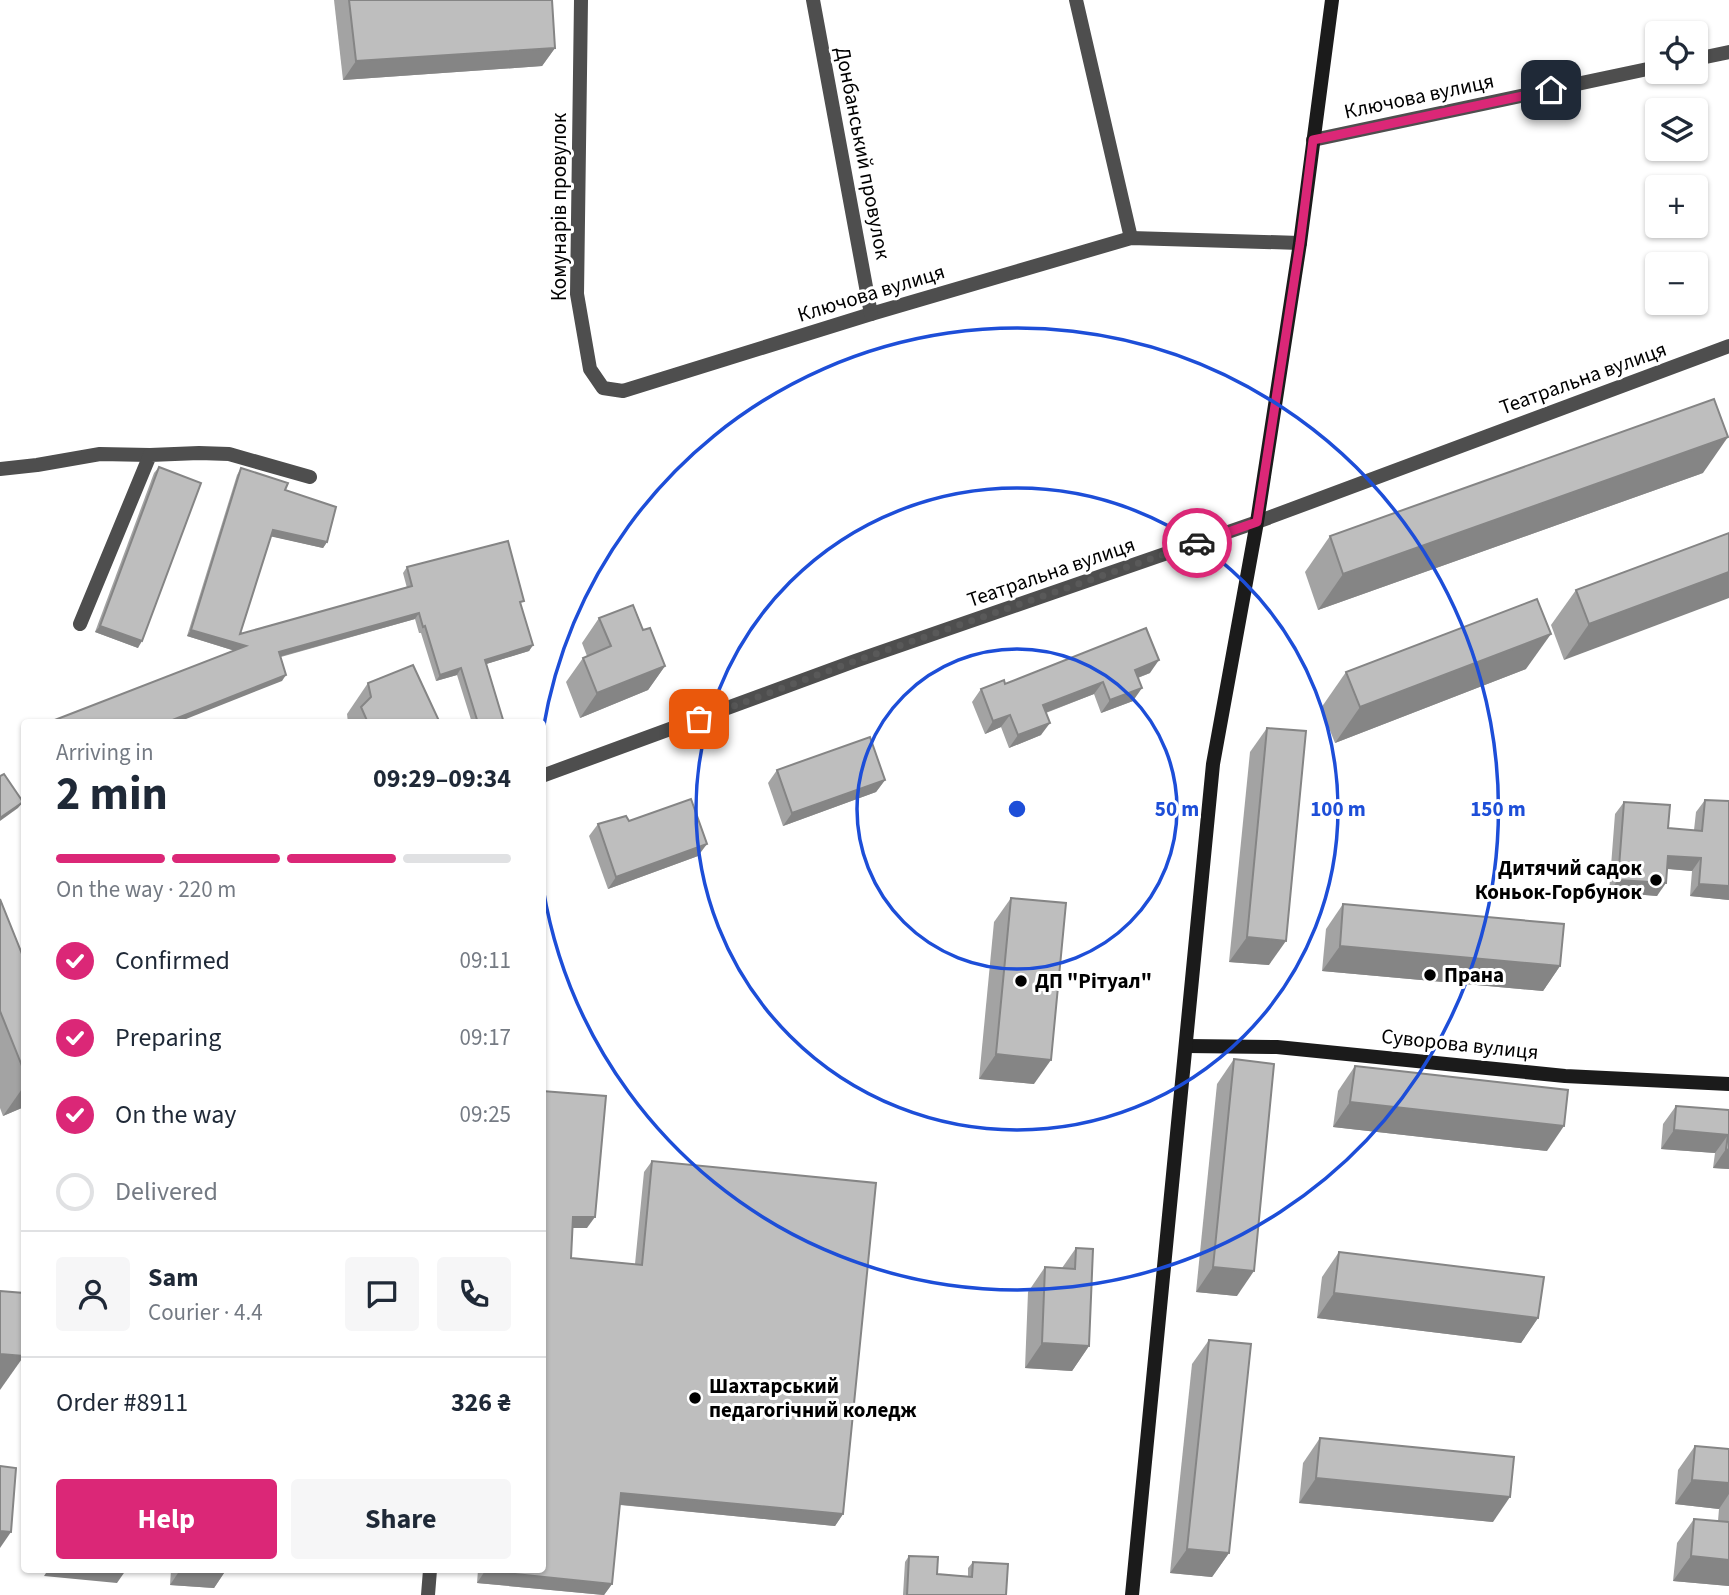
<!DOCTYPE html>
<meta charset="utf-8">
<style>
:root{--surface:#fff;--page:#f6f6f7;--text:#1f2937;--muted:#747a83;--line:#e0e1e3;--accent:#db2777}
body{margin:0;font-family:"Source Sans 3",sans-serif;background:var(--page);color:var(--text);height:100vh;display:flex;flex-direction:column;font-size:26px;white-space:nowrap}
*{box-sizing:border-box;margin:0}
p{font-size:23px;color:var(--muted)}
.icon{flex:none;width:38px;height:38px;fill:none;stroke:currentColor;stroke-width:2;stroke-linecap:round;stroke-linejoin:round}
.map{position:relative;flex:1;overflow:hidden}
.details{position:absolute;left:21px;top:719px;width:525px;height:854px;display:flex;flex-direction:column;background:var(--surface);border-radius:7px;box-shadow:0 2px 5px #0004}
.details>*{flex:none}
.controls{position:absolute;left:1645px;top:21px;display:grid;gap:14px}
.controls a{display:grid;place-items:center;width:63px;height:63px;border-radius:7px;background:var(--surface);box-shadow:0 2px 5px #0004;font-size:35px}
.pin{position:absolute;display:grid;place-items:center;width:60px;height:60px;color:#fff;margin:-30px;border-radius:14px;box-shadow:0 4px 10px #0006}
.courier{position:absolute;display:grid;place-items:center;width:70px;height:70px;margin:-35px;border:5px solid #db2777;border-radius:50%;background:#fff;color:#222;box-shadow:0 2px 9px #0007}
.headline em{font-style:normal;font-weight:700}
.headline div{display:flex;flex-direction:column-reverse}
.headline{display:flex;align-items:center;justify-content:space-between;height:119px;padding:0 35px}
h1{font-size:46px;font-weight:700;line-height:52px}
.bar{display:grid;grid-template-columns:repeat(4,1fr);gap:10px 7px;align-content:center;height:84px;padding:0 35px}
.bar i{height:9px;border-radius:5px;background:var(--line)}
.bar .on{background:var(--accent)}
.bar p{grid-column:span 4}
.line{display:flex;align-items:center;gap:18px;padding:0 35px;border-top:2px solid var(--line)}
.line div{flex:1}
.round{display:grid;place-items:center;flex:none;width:74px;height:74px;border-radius:7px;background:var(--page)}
ol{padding:0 35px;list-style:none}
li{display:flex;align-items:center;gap:21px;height:77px}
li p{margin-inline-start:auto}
li .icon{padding:7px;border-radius:50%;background:var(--accent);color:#fff;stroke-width:4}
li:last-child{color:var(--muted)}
li i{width:38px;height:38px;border:4px solid var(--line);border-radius:50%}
.cta{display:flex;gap:14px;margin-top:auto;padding:14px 35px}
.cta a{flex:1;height:80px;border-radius:7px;background:var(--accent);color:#fff;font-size:28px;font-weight:700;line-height:80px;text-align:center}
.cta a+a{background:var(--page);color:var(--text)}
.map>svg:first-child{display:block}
</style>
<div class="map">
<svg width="1729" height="1595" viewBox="0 0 1729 1595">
<rect width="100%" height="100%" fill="#fff"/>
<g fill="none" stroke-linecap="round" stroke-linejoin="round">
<g stroke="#4e4e4e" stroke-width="14">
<polyline points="581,0 577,294 590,369 603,388 623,391 871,314 1131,238 1300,243"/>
<polyline points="813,0 871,314"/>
<polyline points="1076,0 1131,238"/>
<polyline points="1696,59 1729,52"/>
<polyline points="1313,140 1657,67"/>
<polyline points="0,469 37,465 100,454 150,455"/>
<polyline points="80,624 150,455 199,453 229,454 310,477"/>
<polyline points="542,776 855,661 1257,522 1729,346"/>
<polyline points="428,1595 430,1570"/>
</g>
<g stroke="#1b1b1b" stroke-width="14">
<polyline points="1186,1046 1277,1047 1565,1076 1729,1084"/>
<polyline points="1132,1595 1213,764 1257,522 1300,243 1332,0"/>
</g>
</g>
<g fill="#a3a3a3">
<polygon points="334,0 552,0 555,48 542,66 343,80"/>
<polygon points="159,467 138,648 95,632 154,473"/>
<polygon points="241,468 285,490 327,542 323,548 271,536 240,634 407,588 403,573 407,567 521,605 533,645 529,651 486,664 504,723 472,723 457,675 436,681 421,633 419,633 415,619 281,657 282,681 235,651 187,636 237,475"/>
<polygon points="1703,473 1318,610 1305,572 1330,536"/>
<polygon points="1729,533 1564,660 1551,625 1576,590"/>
<polygon points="599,618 643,630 665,666 648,690 580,718 566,682 583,658 587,656 582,643"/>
<polygon points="1526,669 1335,743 1321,708 1346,672"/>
<polygon points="1150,673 1138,678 1133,701 1101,713 1094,694 1046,713 1041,735 1009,748 1001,727 985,734 972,702 981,689 1005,684"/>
<polygon points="368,683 440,723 348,723 347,714"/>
<polygon points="1267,728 1269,965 1229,962 1250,752"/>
<polygon points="777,770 885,780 876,792 783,826 768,783"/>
<polygon points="1705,800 1729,801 1729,900 1690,896 1692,871 1667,869 1657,896 1609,892 1615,814 1624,802 1668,828 1694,830 1696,812"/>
<polygon points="629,821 698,856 608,889 589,836 598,824"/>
<polygon points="1011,898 1034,1084 979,1079 994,922"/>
<polygon points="0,899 24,959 24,1107 3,1116 0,1108"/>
<polygon points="1343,904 1560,966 1543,991 1322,971 1326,929"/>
<polygon points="1234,1059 1237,1296 1196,1292 1217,1084"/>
<polygon points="1355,1066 1547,1151 1333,1127 1338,1091"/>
<polygon points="542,1091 587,1228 573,1228 571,1258 635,1264 644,1172 652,1161 843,1514 835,1526 620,1505 612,1584 604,1595 477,1583 478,1570 542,1570"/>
<polygon points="1676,1106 1729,1110 1729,1169 1713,1168 1715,1153 1661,1149 1663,1124"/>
<polygon points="1076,1248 1089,1346 1072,1371 1025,1368 1028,1292 1045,1267 1062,1268"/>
<polygon points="1339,1252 1538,1318 1521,1343 1317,1318 1322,1277"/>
<polygon points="1209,1340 1229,1553 1212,1577 1170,1573 1192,1364"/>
<polygon points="1320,1438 1493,1522 1299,1503 1303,1463"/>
<polygon points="1695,1446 1729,1449 1729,1586 1673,1581 1677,1543 1694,1519 1718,1521 1719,1509 1675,1504 1678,1470"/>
<polygon points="909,1556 937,1574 968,1576 968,1568 973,1562 1006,1595 903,1595 905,1562"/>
<polygon points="171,1570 226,1570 214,1588 170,1585"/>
</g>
<g fill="#858585">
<polygon points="555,48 542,66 343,80 356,61"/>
<polygon points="1728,437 1703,473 1318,610 1343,574"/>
<polygon points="273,530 327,542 323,548 269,536"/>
<polygon points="1729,572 1729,598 1564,660 1589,624"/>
<polygon points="419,613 415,619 275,658 279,652"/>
<polygon points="100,626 142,641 138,648 95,632"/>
<polygon points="191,630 246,646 242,653 187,636"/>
<polygon points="1551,634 1526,669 1335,743 1360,707"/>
<polygon points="533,645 529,651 480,666 485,660"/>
<polygon points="1159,660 1150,673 1126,682 1135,670"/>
<polygon points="665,666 648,690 580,718 597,693"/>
<polygon points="461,668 457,675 436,681 440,675"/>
<polygon points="286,675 282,681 176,723 165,723"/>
<polygon points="1103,682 1094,694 1034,717 1043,705"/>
<polygon points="1142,688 1133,701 1101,713 1110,700"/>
<polygon points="1010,715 1001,727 985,734 993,721"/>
<polygon points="1050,723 1041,735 1009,748 1018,735"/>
<polygon points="885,780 876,792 783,826 792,813"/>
<polygon points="23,802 18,808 0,821 0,818"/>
<polygon points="707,844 698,856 608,889 616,877"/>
<polygon points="1668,856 1701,858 1692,871 1659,868"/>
<polygon points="1618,880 1666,883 1657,896 1609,892"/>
<polygon points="1699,884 1729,886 1729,900 1690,896"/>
<polygon points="1247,937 1286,941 1269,965 1229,962"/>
<polygon points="1340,946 1560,966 1543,991 1322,971"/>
<polygon points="996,1054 1051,1060 1034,1084 979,1079"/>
<polygon points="24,1086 24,1107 3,1116"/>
<polygon points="1350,1102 1564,1126 1547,1151 1333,1127"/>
<polygon points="1674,1130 1728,1135 1715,1153 1661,1149"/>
<polygon points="1726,1149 1729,1150 1729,1169 1713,1168"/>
<polygon points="573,1217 595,1217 587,1228 565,1228"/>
<polygon points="1213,1267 1254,1271 1237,1296 1196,1292"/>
<polygon points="1334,1293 1538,1318 1521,1343 1317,1318"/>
<polygon points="1042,1343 1089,1346 1072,1371 1025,1368"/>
<polygon points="0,1354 24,1356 0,1390"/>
<polygon points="1316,1478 1510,1497 1493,1522 1299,1503"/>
<polygon points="1692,1480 1729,1483 1729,1494 1719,1509 1675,1504"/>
<polygon points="621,1493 843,1514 835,1526 613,1504"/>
<polygon points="0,1531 11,1532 0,1548"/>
<polygon points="1187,1549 1229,1553 1212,1577 1170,1573"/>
<polygon points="1691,1556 1729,1560 1729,1586 1673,1581"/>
<polygon points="48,1570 126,1570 117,1583 44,1576"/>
<polygon points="180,1570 226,1570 214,1588 170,1585"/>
<polygon points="485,1571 612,1584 604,1595 477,1583"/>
</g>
<g fill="#bebebe" stroke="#858585" stroke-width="2">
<polygon points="349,0 552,0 555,48 356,61"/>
<polygon points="1714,399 1728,437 1343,574 1330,536"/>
<polygon points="159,467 201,483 142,641 100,626"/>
<polygon points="241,468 288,483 285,490 336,507 327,542 273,530 240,634 412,586 407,567 508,541 524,601 520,602 533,645 485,660 504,723 478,723 461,668 440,675 425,626 423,627 419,613 279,652 286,675 165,723 47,723 246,646 191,630"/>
<polygon points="1729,533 1729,572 1589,624 1576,590"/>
<polygon points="1537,599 1551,634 1360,707 1346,672"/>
<polygon points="633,605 643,630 650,628 665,666 597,693 583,658 611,646 599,618"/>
<polygon points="1146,628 1159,660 1135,670 1142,688 1110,700 1103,682 1043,705 1050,723 1018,735 1010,715 993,721 981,689 1004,680 1005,684"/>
<polygon points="413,665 440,723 368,723 361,707 371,697 368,683"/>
<polygon points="1267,728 1306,731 1286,941 1247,937"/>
<polygon points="870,737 885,780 792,813 777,770"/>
<polygon points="4,774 23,802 0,818 0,776"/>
<polygon points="691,799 707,844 616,877 598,824 626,816 629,821"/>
<polygon points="1705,800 1729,801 1729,886 1699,884 1701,858 1668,856 1666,883 1618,880 1624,802 1670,805 1668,828 1702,831"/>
<polygon points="1011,898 1066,903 1051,1060 996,1054"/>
<polygon points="0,899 24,959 24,1071 0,1011"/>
<polygon points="1343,904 1564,924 1560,966 1340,946"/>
<polygon points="1234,1059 1274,1064 1254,1271 1213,1267"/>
<polygon points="1355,1066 1568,1090 1564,1126 1350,1102"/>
<polygon points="542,1091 606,1096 595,1217 573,1217 571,1258 642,1265 652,1161 876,1183 843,1514 621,1493 612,1584 485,1571 485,1570 542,1570"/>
<polygon points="1676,1106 1729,1110 1729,1150 1726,1149 1728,1135 1674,1130"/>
<polygon points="1076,1248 1093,1249 1089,1346 1042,1343 1045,1267 1075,1269"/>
<polygon points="1339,1252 1544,1277 1538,1318 1334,1293"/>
<polygon points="0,1291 24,1293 24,1356 0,1354"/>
<polygon points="1209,1340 1251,1344 1229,1553 1187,1549"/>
<polygon points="1320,1438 1514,1457 1510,1497 1316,1478"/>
<polygon points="1695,1446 1729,1449 1729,1483 1692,1480"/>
<polygon points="0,1466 16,1468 11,1532 0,1531"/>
<polygon points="1694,1519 1729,1522 1729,1560 1691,1556"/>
<polygon points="909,1556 938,1557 937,1574 972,1577 973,1562 1008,1564 1006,1595 907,1595"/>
</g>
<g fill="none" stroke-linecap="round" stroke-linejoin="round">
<polyline stroke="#595959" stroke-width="7" stroke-dasharray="0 12.6" points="699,719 855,661 1197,543"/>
<polyline stroke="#db2777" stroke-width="9" points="1197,543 1257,522 1300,243 1313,140 1551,90"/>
</g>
<g fill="none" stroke="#1d4ed8" stroke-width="3.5">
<circle cx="1017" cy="809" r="160"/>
<circle cx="1017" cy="809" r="321"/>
<path d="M543 730A481 481 0 1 1 543 888"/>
</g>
<g fill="#000" stroke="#fff" stroke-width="2.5">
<circle cx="1656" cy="880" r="7"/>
<circle cx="1430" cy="975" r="7"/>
<circle cx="1021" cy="981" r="7"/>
<circle cx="695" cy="1398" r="7"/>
</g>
<g text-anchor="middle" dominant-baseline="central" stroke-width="6" stroke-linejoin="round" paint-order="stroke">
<g font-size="21" fill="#000" stroke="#fff">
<text transform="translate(1419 96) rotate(-12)">Ключова вулиця</text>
<text transform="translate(863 153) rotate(79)">Донбанський провулок</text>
<text transform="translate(559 207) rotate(-90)">Комунарів провулок</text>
<text transform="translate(871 293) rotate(-17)">Ключова вулиця</text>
<text transform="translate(1583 378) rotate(-20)">Театральна вулиця</text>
<text transform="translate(1051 572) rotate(-19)">Театральна вулиця</text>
<text transform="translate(1460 1044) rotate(6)">Суворова вулиця</text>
</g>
<g font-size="21" font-weight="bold" fill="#000" stroke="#fff" text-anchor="start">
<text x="1642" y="868" text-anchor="end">Дитячий садок<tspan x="1642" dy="24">Коньок-Горбунок</tspan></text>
<text x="1444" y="975">Прана</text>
<text x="1035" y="981">ДП "Рітуал"</text>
<text x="709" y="1386">Шахтарський<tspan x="709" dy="24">педагогічний коледж</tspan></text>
</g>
</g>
<circle cx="1017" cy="809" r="10" fill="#1d4ed8" stroke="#fff" stroke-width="3.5"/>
<g font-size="21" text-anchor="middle" font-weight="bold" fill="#1d4ed8" stroke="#fff" stroke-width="6" stroke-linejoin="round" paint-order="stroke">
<text x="1177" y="816">50 m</text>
<text x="1338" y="816">100 m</text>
<text x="1498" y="816">150 m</text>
</g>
</svg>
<div class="controls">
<a><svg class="icon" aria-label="locate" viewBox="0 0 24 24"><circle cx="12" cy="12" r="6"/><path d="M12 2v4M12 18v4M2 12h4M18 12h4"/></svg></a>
<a><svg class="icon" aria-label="layers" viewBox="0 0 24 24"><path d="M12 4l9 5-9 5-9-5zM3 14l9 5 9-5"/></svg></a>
<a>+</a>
<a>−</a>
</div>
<div class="pin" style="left:699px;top:719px;background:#ea580c"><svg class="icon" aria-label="bag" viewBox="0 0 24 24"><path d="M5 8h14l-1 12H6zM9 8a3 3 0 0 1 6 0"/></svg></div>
<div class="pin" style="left:1551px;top:90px;background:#1f2937"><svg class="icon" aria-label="home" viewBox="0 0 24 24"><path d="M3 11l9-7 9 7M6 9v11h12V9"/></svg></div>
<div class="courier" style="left:1197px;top:543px"><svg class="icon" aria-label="car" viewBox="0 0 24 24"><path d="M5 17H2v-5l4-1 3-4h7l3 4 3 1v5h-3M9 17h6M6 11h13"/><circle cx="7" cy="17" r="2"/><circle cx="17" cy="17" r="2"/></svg></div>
<section class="details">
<div class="headline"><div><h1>2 min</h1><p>Arriving in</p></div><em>09:29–09:34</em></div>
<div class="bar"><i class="on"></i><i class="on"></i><i class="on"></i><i></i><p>On the way · 220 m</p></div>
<ol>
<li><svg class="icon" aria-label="check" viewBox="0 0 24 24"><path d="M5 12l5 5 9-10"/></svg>Confirmed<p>09:11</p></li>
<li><svg class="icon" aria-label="check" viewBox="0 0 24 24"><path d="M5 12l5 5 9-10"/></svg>Preparing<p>09:17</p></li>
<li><svg class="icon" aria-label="check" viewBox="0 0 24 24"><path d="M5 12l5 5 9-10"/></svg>On the way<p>09:25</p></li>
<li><i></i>Delivered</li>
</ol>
<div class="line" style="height:126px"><a class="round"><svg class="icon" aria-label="person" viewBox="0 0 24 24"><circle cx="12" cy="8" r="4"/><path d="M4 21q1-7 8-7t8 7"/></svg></a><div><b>Sam</b><p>Courier · 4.4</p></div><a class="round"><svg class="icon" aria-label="chat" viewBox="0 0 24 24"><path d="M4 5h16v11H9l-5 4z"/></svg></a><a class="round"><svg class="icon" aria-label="phone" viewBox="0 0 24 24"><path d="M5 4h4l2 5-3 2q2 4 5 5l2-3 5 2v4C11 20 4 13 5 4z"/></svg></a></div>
<div class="line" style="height:91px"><div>Order #8911</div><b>326 ₴</b></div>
<div class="cta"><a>Help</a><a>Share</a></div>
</section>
</div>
